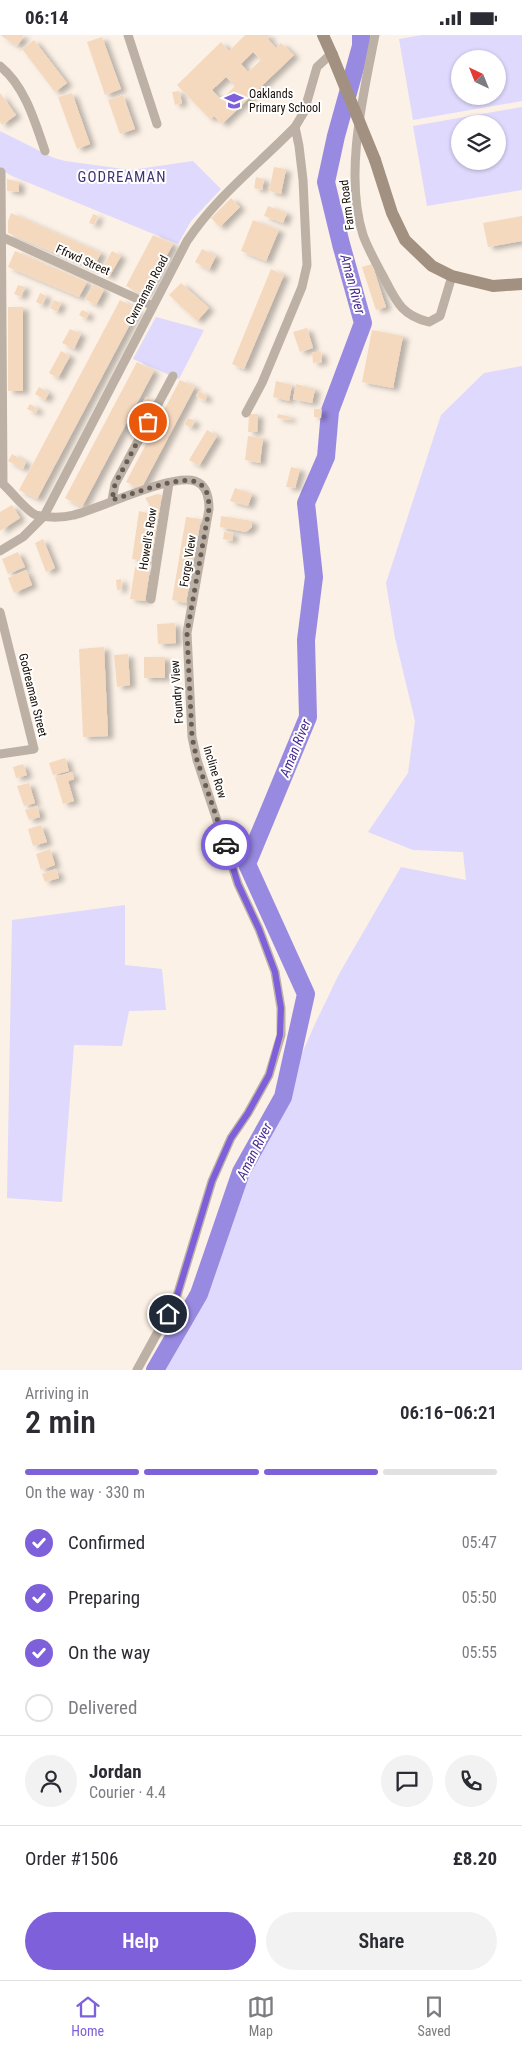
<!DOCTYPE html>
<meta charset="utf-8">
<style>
:root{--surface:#fff;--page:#f2f2f3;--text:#2b2b33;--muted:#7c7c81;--line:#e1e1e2;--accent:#7d60da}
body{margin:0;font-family:"Roboto Condensed",sans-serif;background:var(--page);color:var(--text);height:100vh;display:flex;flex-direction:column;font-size:19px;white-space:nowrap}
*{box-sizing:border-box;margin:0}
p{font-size:16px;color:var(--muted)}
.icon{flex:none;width:28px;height:28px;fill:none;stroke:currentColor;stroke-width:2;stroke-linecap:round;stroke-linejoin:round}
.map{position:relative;height:1335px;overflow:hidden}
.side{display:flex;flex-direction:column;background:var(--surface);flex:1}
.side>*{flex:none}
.needle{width:32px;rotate:317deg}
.buttons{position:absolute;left:451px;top:15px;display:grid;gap:10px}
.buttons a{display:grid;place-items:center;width:55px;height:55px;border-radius:50%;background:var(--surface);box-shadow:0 1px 4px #0004;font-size:25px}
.pin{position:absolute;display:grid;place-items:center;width:42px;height:42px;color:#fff;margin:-21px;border:2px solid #fff;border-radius:50%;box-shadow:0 1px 5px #0007}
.courier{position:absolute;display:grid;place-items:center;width:50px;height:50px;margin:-25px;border:4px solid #7d60da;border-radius:50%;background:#fff;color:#222;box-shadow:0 1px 6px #0007}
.head em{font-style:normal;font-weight:600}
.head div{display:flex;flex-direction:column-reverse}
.head{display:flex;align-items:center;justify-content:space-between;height:85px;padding:0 25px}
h1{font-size:32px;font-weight:600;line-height:38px}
.bar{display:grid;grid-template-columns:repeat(4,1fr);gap:8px 5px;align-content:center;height:60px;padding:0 25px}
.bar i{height:6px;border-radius:4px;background:var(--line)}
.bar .selected{background:var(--accent)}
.bar p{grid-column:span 4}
.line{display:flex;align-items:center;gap:12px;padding:0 25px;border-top:1px solid var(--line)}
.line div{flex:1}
.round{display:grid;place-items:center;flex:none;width:52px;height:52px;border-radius:26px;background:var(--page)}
ol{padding:0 25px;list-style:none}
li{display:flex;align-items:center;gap:15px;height:55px}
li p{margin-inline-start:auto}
li .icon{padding:5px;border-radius:50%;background:var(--accent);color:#fff;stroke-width:4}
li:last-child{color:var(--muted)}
li i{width:28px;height:28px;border:2px solid var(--line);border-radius:50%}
.action{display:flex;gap:10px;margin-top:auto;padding:10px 25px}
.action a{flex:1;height:58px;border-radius:30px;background:var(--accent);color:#fff;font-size:20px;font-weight:600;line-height:58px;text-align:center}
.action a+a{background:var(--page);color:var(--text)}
.status{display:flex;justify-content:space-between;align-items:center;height:35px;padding:0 25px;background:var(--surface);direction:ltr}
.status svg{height:14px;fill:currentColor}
.tabs{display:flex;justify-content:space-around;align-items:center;height:70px;border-top:1px solid var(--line);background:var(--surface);font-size:14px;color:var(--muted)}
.tabs a{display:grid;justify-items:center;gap:2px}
.tabs .selected{color:var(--accent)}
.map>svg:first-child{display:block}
</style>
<div class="status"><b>06:14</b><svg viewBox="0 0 49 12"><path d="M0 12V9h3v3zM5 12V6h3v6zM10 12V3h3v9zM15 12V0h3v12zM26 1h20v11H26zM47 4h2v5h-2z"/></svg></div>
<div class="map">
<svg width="522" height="1335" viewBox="0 0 522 1335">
<defs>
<filter id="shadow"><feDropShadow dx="5.5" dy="3" stdDeviation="2.5" flood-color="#0004"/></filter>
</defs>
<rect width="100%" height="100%" fill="#fcf1e6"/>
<g fill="#ded9fd" fill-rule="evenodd">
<path d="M422 0H522V66L413 85 399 4ZM460 24H498V61H460Z"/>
<path d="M522 72V155L427 171 413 91ZM460 89H498V126H460Z"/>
<polygon points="0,96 54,123 65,126 131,135 193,126 221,154 191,186 178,209 12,141 0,134"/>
<polygon points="156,282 204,295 179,344 133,324"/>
<polygon points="522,331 522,1335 155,1335 199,1259 241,1137 283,1062 314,991 339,939 401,832 466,845 463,817 413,815 368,797 408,738 415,686 395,603 386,548 441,380 484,338"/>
<polygon points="125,870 125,930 162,934 166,975 129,976 122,1011 74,1010 62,1167 7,1163 12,885"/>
</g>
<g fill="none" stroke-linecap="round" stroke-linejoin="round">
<polyline stroke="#998ae1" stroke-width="18" points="155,1335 199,1259 241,1137 283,1062 306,959 247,829 308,682 306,605 314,542 306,468 326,422 330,376 363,288 341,209 326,147 336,101 361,11 361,0"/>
</g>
<g fill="#f5d9bf" fill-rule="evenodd" filter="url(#shadow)">
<polygon points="0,0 22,0 24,1 17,11"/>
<path d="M245 0H271L267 3 276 13 281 8 294 20 222 89 214 81 210 84 177 50 221 7 229 16ZM253 17 261 25 248 37 241 29ZM226 42 235 51 221 65 212 55Z"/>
<polygon points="102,2 121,54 105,60 87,7"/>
<polygon points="34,5 67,48 55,57 22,14"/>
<polygon points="179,56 182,68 175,70 172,57"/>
<polygon points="0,58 16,80 2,90 0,87"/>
<polygon points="72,58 90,109 77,114 58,62"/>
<polygon points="123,60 135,94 120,99 108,65"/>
<polygon points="274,132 286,134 281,159 269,156"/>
<polygon points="256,142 264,144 262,155 254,153"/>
<polygon points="7,144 19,147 19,157 7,156"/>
<polygon points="231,163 240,172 220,192 211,183"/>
<polygon points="268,171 287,178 283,188 264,181"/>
<polygon points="11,178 101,218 93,234 8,198 8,186"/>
<polygon points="93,179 98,181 94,190 89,188"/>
<polygon points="522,181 522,206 488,212 483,188"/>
<polygon points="253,185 279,195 266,226 241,216"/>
<polygon points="153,200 173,209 145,261 126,251"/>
<polygon points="202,214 216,221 209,235 195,227"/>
<polygon points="15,216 87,247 79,262 8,232"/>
<polygon points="112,216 121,221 109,242 100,237"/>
<polygon points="372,229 386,272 376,275 362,232"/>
<polygon points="271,234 284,240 244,334 232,329"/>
<polygon points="181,248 209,273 197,286 169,260"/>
<polygon points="94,249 104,255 96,270 85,264"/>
<polygon points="18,250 25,252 21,262 14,259"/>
<polygon points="40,258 46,261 42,270 36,267"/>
<polygon points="54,265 61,268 57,277 50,273"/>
<polygon points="120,265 138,274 37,464 19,455"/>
<rect x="8" y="272" width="15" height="84"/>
<polygon points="82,275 89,278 86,284 79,280"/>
<polygon points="307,293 313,313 300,317 293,297"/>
<polygon points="70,294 81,299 74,314 62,308"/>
<polygon points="372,295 403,301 393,353 362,347"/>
<polygon points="61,316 70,321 58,343 49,338"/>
<polygon points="312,317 321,317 322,327 313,328"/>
<polygon points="137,327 154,336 82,472 65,463"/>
<polygon points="180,345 195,352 141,454 126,447"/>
<polygon points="276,346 292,350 289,366 273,362"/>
<polygon points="296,349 315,354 312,368 293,364"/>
<polygon points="39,352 49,358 45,365 35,359"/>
<polygon points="199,356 207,361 205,366 196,361"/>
<polygon points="146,362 153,366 150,373 142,369"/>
<polygon points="30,369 38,374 36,378 27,374"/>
<polygon points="314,374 322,374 321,383 314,382"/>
<polygon points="249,379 258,379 257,397 248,397"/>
<polygon points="278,379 291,382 290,385 277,383"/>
<polygon points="188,383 195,386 191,393 184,389"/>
<polygon points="207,395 217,401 199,431 189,425"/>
<polygon points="248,401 263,403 260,428 245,425"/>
<polygon points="12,419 26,427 23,434 8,426"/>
<polygon points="291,432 300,434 295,453 286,452"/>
<polygon points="235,453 252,459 248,471 230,466"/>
<polygon points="157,459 162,460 151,527 132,524 139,476 148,478 149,469 145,463"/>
<polygon points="12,470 20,483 0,496 0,477"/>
<polygon points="221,481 252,486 252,492 246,497 220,492"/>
<polygon points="186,482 201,484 186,568 172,565"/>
<polygon points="224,497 233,498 232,506 223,504"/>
<polygon points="43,504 55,533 46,537 35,508"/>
<polygon points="18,517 25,532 8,539 2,524"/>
<polygon points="135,532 150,534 145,566 130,564"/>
<polygon points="26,535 32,550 14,558 8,543"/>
<polygon points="121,544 122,554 117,555 116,545"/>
<polygon points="175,588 176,608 158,609 157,589"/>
<polygon points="104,612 108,701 83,702 79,614"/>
<polygon points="128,619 130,650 117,652 114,620"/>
<rect x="144" y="622" width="21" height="21"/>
<polygon points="65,723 69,736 53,740 49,728"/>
<polygon points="23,729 27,740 16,743 13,732"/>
<polygon points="72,737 74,744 68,746 74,766 63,769 55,742"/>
<polygon points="29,748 35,768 24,771 17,751"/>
<polygon points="37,771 40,782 29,785 25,775"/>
<polygon points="41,790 47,807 33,811 28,794"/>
<polygon points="50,814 55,830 41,835 36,819"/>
<polygon points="56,834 59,843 45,847 42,839"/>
</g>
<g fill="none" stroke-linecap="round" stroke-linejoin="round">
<g stroke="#bdb1a6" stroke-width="9">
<polyline points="128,0 157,89"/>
<path d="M375 0C363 61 344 140 363 200 368 214 376 228 383 241 396 266 401 280 429 287L440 281 452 241"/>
<path d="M0 31C25 51 35 87 45 116"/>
<path d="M1 137 3 449C11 456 27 477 36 480 47 483 63 483 74 480 99 474 172 438 195 446 207 450 209 463 209 474L187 598 192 702 197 725 238 849 259 894 275 937 281 973V1000L269 1040 248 1078 231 1103 212 1146 176 1264 137 1335"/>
<polyline points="2,202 153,271"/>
<polyline points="246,378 262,348 302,252 307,230 303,145 299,111 295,92"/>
<polyline points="112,465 115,449 173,341"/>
<path d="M0 516 23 502 44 481 187 206C216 162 258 130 295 92L304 77 317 32 331 19"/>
<polyline points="151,564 169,448"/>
<polyline points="0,577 34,714 0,719"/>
</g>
<g stroke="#a29180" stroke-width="12">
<polyline points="323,0 332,20"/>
<polyline points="375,125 392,178 405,205 432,231 452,241 493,251 522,249"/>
</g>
<polyline stroke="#a29180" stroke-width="12" points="332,20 375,125"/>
</g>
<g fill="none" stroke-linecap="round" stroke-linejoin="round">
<path stroke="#685d54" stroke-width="5" stroke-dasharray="0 9" d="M148 387 115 449 112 465C130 460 176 442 193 446 207 449 209 462 209 474L187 598 192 702 197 725 226 810"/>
<polyline stroke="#7d60da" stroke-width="6" points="168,1279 176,1264 212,1146 231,1103 248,1078 269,1040 280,1000 281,973 275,937 259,894 238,849 226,810"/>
</g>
<defs>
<g id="school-bare" transform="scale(1.5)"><path d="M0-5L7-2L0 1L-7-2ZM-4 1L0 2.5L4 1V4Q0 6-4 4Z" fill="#7d60da" stroke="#fff" stroke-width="2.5" paint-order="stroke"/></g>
</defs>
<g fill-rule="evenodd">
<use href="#school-bare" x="234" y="66"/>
</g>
<g text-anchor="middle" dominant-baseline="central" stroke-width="4" stroke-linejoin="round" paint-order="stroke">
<g font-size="12" fill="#180e06" stroke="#fff" text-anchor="start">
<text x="249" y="59">Oaklands<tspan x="249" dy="14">Primary School</tspan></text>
</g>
<g font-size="12" fill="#180e06" stroke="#fff">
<text transform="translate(347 170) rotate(-97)">Farm Road</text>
<text transform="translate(83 225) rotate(24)">Ffrwd Street</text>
<text transform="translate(147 255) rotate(-62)">Cwmaman Road</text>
<text transform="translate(148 504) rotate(-81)">Howell's Row</text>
<text transform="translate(188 526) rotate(-81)">Forge View</text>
<text transform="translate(177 657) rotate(-94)">Foundry View</text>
<text transform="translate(33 660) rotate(76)">Godreaman Street</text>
<text transform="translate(215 737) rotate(73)">Incline Row</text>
</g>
<g font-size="14" font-style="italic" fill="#4a2c92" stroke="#fff">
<text transform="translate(353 249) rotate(75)">Aman River</text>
<text transform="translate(295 713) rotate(-68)">Aman River</text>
<text transform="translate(254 1116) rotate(-63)">Aman River</text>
</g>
<g font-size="15" letter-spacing="1" fill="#413470" stroke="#fff">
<text x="122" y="142">GODREAMAN</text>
</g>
</g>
</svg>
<div class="buttons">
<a><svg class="needle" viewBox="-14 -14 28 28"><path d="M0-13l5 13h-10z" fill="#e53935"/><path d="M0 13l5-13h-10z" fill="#7c7c81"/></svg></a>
<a><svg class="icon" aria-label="layers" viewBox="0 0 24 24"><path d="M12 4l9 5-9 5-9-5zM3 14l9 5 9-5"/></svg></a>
</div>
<div class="pin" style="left:148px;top:387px;background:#ea580c"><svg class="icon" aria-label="bag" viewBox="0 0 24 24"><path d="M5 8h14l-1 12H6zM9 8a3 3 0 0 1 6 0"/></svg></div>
<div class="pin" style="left:168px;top:1279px;background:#1f2937"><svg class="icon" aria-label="home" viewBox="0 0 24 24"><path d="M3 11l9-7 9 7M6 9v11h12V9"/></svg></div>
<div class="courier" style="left:226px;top:810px"><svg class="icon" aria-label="car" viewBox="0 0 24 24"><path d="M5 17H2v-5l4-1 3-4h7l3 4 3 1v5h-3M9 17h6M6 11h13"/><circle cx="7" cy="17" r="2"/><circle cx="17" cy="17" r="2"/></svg></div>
</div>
<section class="side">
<div class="head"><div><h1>2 min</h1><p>Arriving in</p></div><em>06:16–06:21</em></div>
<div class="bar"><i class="selected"></i><i class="selected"></i><i class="selected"></i><i></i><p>On the way · 330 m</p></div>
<ol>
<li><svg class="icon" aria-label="check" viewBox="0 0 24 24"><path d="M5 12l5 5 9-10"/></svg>Confirmed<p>05:47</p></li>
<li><svg class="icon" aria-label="check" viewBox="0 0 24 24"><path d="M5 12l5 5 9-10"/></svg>Preparing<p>05:50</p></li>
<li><svg class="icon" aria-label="check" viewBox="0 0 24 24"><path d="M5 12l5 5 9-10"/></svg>On the way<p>05:55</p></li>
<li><i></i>Delivered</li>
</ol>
<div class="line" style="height:90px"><a class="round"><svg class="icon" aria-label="person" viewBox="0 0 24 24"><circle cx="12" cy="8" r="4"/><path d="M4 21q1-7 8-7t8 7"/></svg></a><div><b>Jordan</b><p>Courier · 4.4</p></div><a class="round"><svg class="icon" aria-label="chat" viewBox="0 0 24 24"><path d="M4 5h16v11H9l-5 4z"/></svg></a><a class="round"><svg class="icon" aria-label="phone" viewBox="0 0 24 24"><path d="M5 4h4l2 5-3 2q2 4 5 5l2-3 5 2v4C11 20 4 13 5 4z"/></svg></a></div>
<div class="line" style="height:65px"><div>Order #1506</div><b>£8.20</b></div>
<div class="action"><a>Help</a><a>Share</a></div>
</section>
<nav class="tabs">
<a class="selected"><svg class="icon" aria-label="home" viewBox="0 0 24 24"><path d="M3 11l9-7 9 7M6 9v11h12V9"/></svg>Home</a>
<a><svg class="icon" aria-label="map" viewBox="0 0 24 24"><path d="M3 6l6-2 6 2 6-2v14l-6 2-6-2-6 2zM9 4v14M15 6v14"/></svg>Map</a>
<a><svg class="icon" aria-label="saved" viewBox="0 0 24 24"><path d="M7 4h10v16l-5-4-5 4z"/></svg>Saved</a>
</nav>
